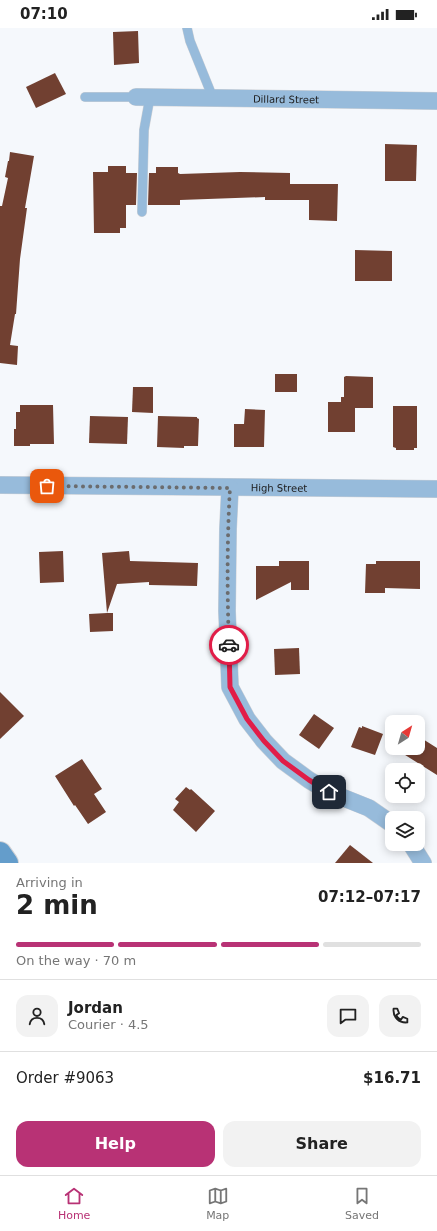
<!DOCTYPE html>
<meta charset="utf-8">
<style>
:root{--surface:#fff;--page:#f2f2f2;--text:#222;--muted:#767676;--line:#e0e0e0;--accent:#b83275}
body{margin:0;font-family:"DejaVu Sans",sans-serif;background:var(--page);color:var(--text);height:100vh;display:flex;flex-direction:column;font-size:15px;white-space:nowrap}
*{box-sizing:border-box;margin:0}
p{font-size:13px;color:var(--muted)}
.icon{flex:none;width:22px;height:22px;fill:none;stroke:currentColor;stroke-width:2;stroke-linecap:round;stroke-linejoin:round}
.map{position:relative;height:835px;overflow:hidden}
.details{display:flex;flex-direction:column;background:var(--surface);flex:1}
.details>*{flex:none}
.needle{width:26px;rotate:37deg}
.fabs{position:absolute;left:385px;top:687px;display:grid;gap:8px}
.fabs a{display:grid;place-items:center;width:40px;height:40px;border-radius:8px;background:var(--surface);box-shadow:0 2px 10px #0003;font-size:20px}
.pin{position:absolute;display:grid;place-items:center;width:34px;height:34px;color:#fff;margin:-17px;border-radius:8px;box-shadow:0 2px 6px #0006}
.courier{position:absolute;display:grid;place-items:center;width:40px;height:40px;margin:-20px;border:3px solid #e11d48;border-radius:50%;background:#fff;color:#222;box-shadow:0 1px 5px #0007}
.head em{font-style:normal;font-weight:800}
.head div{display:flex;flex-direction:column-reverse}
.head{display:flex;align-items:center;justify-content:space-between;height:68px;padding:0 16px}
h1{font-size:26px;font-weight:800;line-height:30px}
.bar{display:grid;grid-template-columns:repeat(4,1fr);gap:6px 4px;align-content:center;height:48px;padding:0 16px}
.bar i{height:5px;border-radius:3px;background:var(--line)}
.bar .on{background:var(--accent)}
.bar p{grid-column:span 4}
.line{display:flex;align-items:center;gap:10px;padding:0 16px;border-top:1px solid var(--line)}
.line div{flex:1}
.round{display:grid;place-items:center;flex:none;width:42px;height:42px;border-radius:12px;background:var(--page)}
.primary-button{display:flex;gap:8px;margin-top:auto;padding:8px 16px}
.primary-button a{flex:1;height:46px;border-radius:12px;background:var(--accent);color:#fff;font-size:16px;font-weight:800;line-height:46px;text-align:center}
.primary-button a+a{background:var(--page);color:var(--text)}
.status{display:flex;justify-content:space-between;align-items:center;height:28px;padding:0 20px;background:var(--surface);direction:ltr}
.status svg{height:11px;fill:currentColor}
.menu{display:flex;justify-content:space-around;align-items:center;height:56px;border-top:1px solid var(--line);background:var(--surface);font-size:11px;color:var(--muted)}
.menu a{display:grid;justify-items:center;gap:2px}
.menu .on{color:var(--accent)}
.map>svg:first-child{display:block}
</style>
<div class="status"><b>07:10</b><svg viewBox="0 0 49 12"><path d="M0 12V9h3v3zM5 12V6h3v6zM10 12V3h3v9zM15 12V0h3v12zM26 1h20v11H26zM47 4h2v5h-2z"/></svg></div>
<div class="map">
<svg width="437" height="835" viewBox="0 0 437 835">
<rect width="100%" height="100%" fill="#f5f8fc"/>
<g fill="#714031">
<polygon points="138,3 139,35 114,37 113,4"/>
<polygon points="55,45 66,66 36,80 26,59"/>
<polygon points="385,116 417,117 416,153 385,153"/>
<polygon points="10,124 34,128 25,180 27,180 20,231 16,286 15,286 10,317 18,318 17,337 0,335 0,178 2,178 8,150 5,149 8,133 9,133"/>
<polygon points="108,138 126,138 126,145 137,145 136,177 126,177 126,200 120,200 120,205 94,205 93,144 108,144"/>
<polygon points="156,139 178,139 178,145 180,146 240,144 290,145 290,156 338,156 337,193 309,192 309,172 265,172 265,169 180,172 180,177 148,177 149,145 156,145"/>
<polygon points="355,222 392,223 392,253 355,253"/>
<rect x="275" y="346" width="22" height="18"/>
<polygon points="346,348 373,349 373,380 355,380 355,404 328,404 328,374 341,374 341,369 344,369 344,349"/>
<polygon points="133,359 153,359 153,385 132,384"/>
<polygon points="20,377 53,377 54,416 30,416 30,418 14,418 14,401 16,401 16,384 20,384"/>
<polygon points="393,378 417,378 417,420 414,420 414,422 396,422 396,420 393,419"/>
<polygon points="245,381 265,382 264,419 234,419 234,396 244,396"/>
<polygon points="90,388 128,389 127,416 89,415"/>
<polygon points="158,388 197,389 197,390 199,391 198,418 184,418 184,420 157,419"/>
<polygon points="63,523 64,554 40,555 39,524"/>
<polygon points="129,523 130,533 198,535 197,558 149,557 149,554 117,556 107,585 113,585 113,603 90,604 89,586 107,585 102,525"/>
<polygon points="279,533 309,533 309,562 291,562 291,554 256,572 256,538 279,538"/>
<polygon points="376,533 420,533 420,561 385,560 385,565 365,565 366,536 376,536"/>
<polygon points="299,620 300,646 275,647 274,621"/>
<polygon points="0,664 24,688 0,711"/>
<polygon points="314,686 334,700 319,721 299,707"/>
<polygon points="362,698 383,706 375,727 351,719 359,699 362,700"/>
<polygon points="418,708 437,720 437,747 394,720 418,720"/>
<polygon points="82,731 102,761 94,766 106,784 88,796 75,777 74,778 55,748"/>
<polygon points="186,759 190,762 191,761 215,783 196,804 173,782 179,774 175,771"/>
<polygon points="350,817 373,835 335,835"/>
</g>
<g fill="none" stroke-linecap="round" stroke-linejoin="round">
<g stroke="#cfd1d5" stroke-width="10">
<g id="service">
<polyline points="187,0 190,13 213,70"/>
<polyline points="85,69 136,69"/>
<polyline points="142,184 144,102 150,69"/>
</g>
</g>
<g stroke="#cfd1d5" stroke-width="18">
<g id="minor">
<path id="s1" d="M136 69 437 73"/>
<path id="s2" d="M0 457 437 461"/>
<polyline points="230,460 228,501 227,583 230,659 247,691 264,713 283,733 309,752 329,764 369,780 392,796"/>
<polyline points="411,816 423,835"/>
</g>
</g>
<g stroke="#cfd1d5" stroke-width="24">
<polyline id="secondary" points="0,825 7,835"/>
</g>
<use href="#service" stroke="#97bbdb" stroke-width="9"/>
<use href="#minor" stroke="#97bbdb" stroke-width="17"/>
<use href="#secondary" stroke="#649dcb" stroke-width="22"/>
</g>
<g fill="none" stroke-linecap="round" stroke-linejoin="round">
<path stroke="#6b6c6e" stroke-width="4" stroke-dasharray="0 7.2" d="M47 458 230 460C227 512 227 564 229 617"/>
<polyline stroke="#e11d48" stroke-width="5" points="229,617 230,659 247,691 264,713 283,733 309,752 329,764"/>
</g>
<g text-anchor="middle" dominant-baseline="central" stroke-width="4" stroke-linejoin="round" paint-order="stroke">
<g font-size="10" fill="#202122" stroke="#f5f8fc">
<text stroke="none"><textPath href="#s1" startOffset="150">Dillard Street</textPath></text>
<text stroke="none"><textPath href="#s2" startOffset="279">High Street</textPath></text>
</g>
</g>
</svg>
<div class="fabs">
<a><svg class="needle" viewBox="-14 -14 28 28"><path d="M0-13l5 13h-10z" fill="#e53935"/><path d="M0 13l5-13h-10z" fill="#767676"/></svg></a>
<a><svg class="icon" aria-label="locate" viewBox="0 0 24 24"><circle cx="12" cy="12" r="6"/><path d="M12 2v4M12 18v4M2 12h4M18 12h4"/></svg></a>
<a><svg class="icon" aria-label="layers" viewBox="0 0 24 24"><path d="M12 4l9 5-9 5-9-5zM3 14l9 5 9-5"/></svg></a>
</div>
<div class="pin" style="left:47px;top:458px;background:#ea580c"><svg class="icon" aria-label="bag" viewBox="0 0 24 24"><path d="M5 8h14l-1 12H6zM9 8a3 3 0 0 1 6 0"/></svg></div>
<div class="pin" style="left:329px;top:764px;background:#1f2937"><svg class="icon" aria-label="home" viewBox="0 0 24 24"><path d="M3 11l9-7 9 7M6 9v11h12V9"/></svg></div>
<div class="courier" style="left:229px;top:617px"><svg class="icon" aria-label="car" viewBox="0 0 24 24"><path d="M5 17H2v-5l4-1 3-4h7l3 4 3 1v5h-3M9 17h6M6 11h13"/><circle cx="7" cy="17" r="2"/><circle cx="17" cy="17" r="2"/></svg></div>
</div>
<section class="details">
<div class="head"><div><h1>2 min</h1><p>Arriving in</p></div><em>07:12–07:17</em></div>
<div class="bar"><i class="on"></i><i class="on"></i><i class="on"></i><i></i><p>On the way · 70 m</p></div>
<div class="line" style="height:72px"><a class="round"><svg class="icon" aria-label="person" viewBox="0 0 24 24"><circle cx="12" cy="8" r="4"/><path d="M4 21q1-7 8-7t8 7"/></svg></a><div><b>Jordan</b><p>Courier · 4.5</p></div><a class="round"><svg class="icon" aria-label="chat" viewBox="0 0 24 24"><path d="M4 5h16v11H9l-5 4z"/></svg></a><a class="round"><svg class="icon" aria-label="phone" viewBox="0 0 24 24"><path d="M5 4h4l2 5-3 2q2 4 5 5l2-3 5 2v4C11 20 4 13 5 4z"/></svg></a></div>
<div class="line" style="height:52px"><div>Order #9063</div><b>$16.71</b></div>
<div class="primary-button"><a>Help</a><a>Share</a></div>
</section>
<nav class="menu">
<a class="on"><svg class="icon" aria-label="home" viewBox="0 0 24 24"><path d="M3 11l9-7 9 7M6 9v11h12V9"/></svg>Home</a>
<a><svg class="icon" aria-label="map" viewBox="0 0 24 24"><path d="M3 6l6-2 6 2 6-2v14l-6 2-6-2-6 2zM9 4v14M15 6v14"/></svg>Map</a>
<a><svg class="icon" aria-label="saved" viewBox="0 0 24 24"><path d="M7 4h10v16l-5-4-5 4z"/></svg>Saved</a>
</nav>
